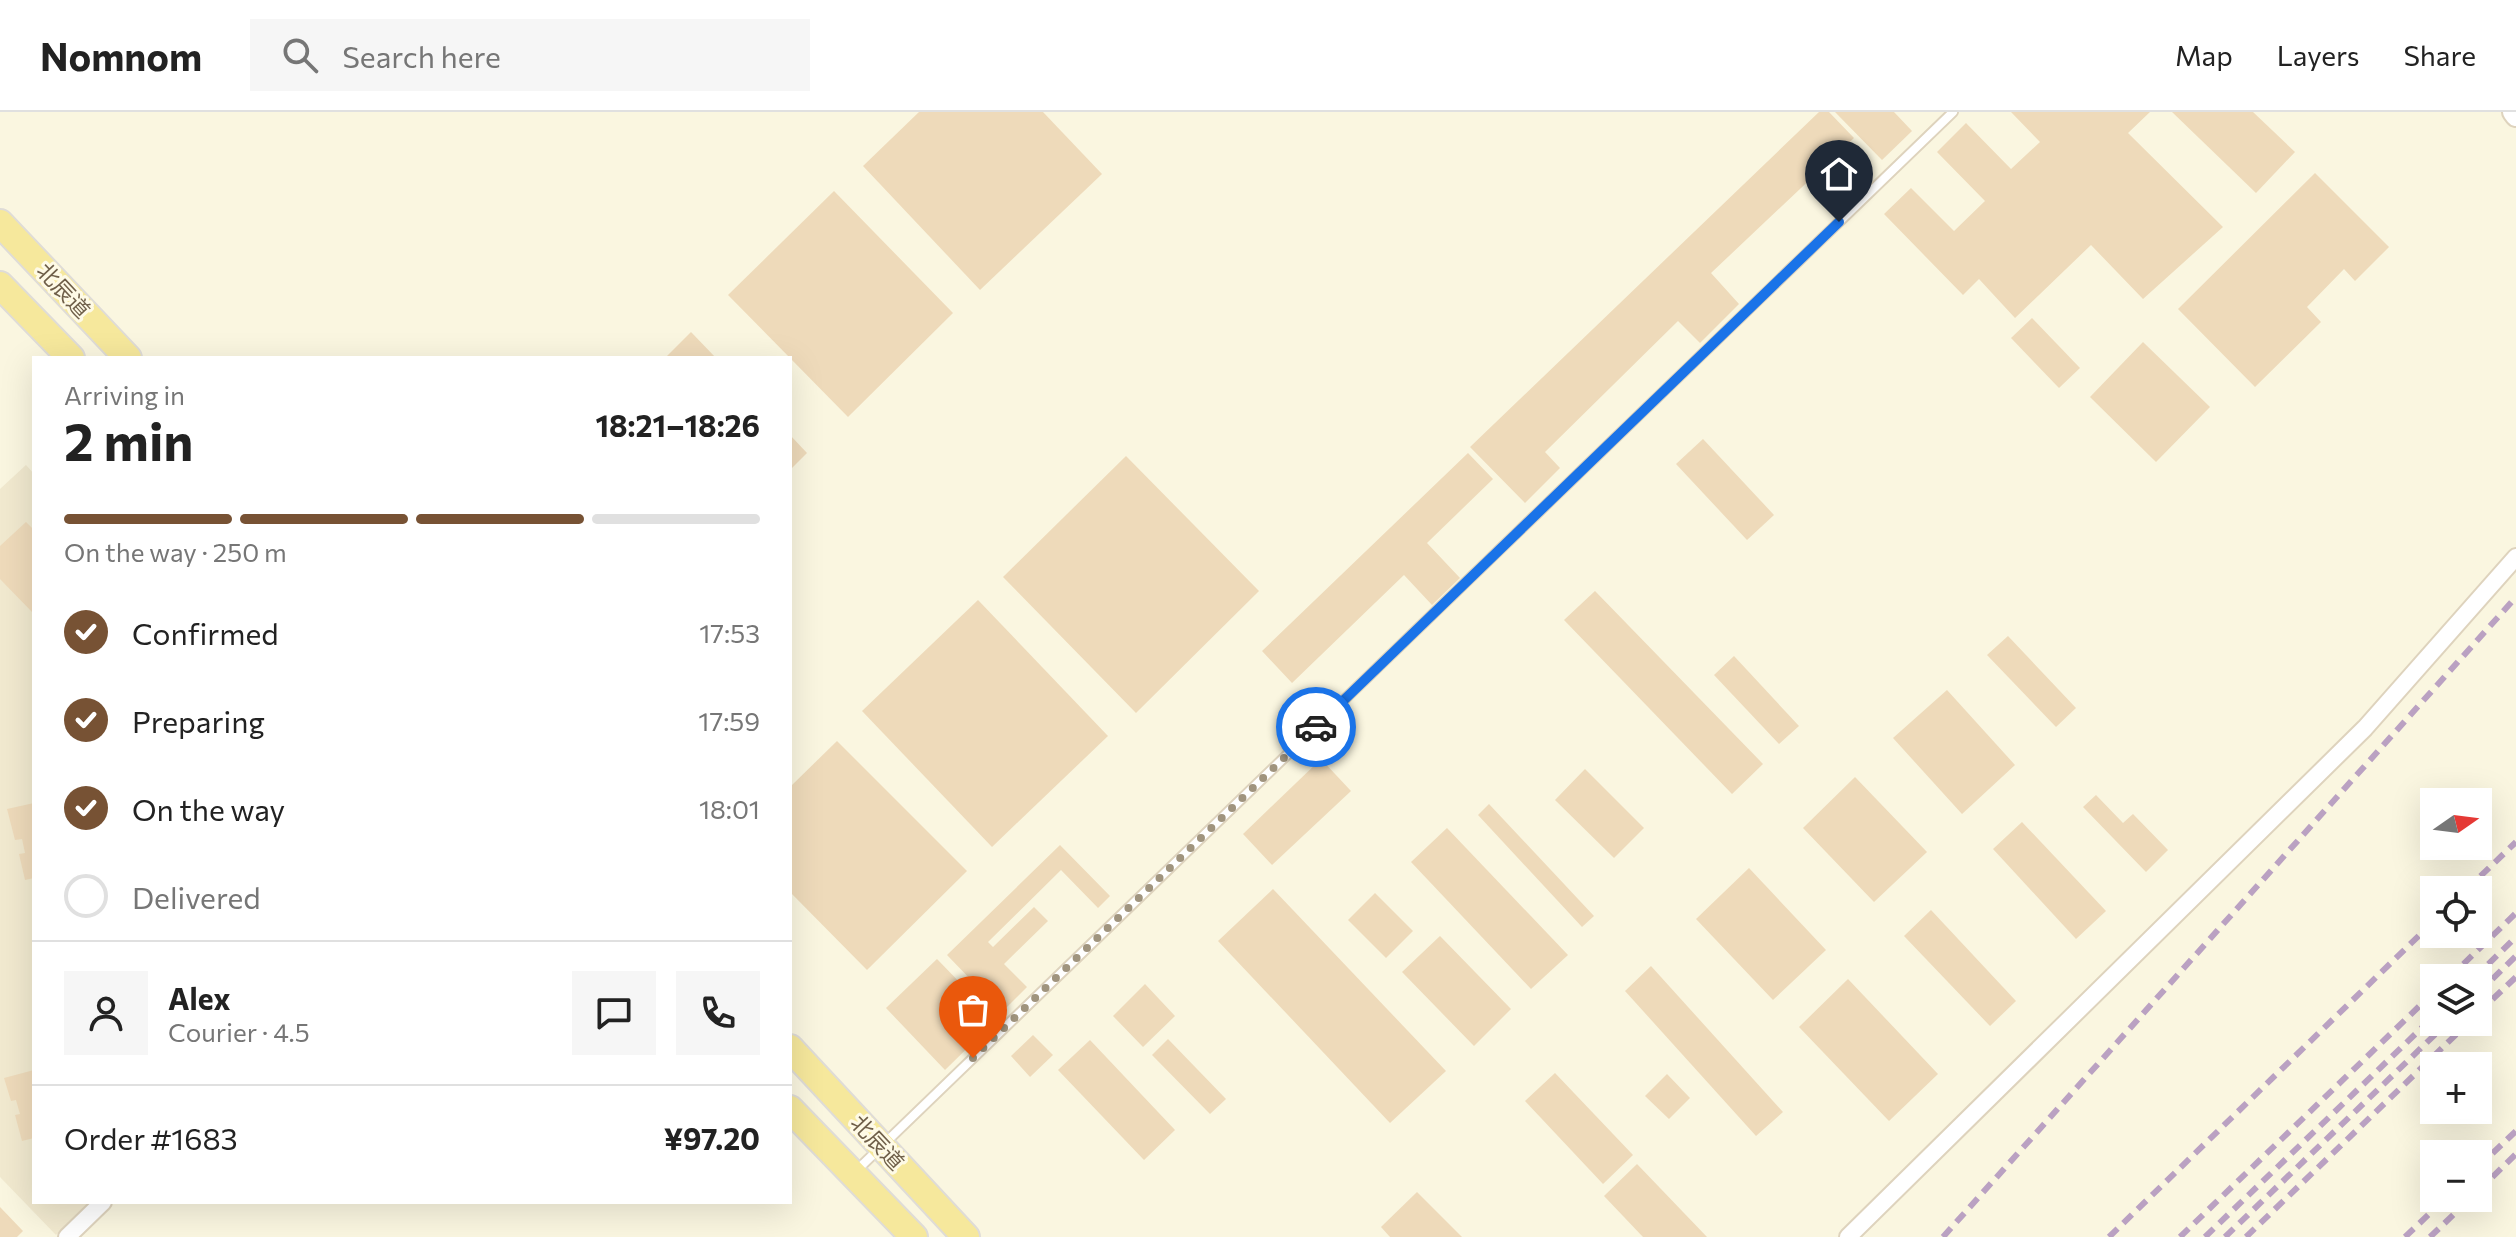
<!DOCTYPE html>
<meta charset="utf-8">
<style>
:root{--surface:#fff;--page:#f6f6f6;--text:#222;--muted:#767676;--line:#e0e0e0;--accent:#775234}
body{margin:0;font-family:Commissioner,"Noto Sans SC",sans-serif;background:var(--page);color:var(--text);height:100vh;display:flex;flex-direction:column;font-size:30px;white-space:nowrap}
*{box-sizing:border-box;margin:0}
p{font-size:26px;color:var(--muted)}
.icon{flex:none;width:44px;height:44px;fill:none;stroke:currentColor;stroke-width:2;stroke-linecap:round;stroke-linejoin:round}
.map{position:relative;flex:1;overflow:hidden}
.details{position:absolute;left:32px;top:244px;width:760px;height:848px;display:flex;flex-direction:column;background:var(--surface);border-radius:0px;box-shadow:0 8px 32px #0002}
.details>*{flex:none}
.needle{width:52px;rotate:76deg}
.controls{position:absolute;left:2420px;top:676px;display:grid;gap:16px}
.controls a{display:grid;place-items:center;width:72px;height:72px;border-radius:0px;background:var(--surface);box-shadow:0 8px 32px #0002;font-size:40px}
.pin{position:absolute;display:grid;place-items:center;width:68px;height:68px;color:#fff;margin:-82px -34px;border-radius:50% 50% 50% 0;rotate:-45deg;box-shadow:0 0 8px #0007}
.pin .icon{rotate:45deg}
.courier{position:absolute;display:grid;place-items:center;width:80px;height:80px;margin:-40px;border:6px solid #1a73e8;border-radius:50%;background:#fff;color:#222;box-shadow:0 2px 10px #0007}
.head em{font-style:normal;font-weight:700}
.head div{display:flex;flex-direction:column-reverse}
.head{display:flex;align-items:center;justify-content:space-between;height:136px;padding:0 32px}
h1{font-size:52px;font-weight:700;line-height:60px}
.bar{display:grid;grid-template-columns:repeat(4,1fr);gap:12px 8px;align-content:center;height:96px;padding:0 32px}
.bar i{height:10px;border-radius:6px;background:var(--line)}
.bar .current{background:var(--accent)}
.bar p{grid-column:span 4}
.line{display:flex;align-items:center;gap:20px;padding:0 32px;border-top:2px solid var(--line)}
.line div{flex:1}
.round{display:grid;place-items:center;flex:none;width:84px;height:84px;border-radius:0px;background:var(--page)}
ol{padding:0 32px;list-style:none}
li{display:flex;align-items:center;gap:24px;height:88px}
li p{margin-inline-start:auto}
li .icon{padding:8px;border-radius:50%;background:var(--accent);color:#fff;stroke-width:4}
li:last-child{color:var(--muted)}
li i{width:44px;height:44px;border:4px solid var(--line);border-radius:50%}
header{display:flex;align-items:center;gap:48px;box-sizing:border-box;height:112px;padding:0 40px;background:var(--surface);border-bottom:2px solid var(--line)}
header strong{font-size:38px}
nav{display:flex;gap:44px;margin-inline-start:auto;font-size:28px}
.search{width:560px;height:72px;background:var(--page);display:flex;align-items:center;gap:20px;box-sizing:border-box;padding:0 28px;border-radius:0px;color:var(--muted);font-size:30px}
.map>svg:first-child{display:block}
</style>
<header>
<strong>Nomnom</strong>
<div class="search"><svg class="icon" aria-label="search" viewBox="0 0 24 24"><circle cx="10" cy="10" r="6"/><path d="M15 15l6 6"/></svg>Search here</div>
<nav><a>Map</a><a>Layers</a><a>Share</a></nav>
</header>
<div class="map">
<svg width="2516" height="1125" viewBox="0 0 2516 1125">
<rect width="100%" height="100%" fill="#faf6e0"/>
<polygon fill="#f1e9cf" points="26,353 34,362 34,1090 89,1090 56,1123 0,1065 0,377"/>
<g fill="#eedaba">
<polygon points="919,0 1043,0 1102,62 980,178 863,54"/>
<polygon points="1819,0 1829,0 1854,26 1711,161 1739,192 1700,231 1678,209 1545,340 1560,356 1525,391 1470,335"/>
<polygon points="1835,0 1894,0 1912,19 1882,48"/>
<polygon points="2011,0 2150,0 2128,21 2223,115 2143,187 2091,133 2015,206 1979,167 1963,183 1884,102 1911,76 1954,119 1985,89 1937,40 1966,11 2011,57 2040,30"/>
<polygon points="2172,0 2253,0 2295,40 2256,81"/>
<polygon points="2315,61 2389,135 2355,169 2344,157 2307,195 2321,210 2255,275 2178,197"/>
<polygon points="834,79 953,201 848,305 728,183"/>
<polygon points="2032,206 2080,256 2059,276 2011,226"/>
<polygon points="691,220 716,246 665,246"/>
<polygon points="2143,230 2210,295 2156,350 2090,285"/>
<polygon points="790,323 807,341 790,358"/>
<polygon points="1703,327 1774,403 1747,428 1676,352"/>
<polygon points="1468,341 1493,367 1427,431 1460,466 1432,493 1404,463 1292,571 1262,539"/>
<polygon points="1126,344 1259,479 1136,601 1003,465"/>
<polygon points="26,410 34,418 34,502 0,467 0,434"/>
<polygon points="1595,479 1763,652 1732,682 1564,508"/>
<polygon points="978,488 1108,624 992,735 862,599"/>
<polygon points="2008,524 2076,596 2056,615 1987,543"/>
<polygon points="1734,544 1799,614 1779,632 1714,563"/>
<polygon points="1947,578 2015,653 1962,702 1893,626"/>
<polygon points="837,629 967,759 867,858 790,780 790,675"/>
<polygon points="1321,647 1351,679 1272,753 1243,722"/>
<polygon points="1585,657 1644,716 1614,746 1555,688"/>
<polygon points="1855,665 1927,740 1874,790 1803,716"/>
<polygon points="2096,683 2123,711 2133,702 2168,738 2146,760 2083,695"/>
<polygon points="34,691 34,766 25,768 19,742 25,741 22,727 15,728 7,697"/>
<polygon points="1489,692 1594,804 1582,815 1478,703"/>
<polygon points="2022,710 2106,799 2076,827 1993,737"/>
<polygon points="1447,716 1568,843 1531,877 1411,750"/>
<polygon points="1060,733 1110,784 1098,796 1061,758 988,830 993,835 1034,795 1048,809 1004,852 1027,875 1002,900 947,843"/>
<polygon points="1749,756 1826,838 1773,888 1696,807"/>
<polygon points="1273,777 1446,959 1390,1011 1218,829"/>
<polygon points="1375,781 1413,819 1386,846 1348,808"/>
<polygon points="1931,798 2016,889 1990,914 1904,824"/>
<polygon points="1440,824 1511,897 1474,934 1402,860"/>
<polygon points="937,847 996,908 945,958 886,896"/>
<polygon points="1651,854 1783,1000 1756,1024 1625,879"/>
<polygon points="1848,867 1938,962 1889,1009 1799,915"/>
<polygon points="1145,872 1175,904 1143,935 1113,904"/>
<polygon points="1033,923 1053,943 1030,965 1011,944"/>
<polygon points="1168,927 1226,987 1210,1002 1152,943"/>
<polygon points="1090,928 1175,1018 1144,1048 1058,958"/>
<polygon points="34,958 34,1026 22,1029 15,1003 20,1002 16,988 11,989 4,966"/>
<polygon points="1555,961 1633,1043 1603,1072 1525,989"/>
<polygon points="1667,962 1690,986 1669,1007 1645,984"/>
<polygon points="1637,1052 1707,1125 1643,1125 1604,1084"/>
<polygon points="1417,1080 1462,1125 1390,1125 1381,1115"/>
<polygon points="0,1095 23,1119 17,1125 0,1125"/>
</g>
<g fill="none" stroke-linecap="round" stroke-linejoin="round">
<g stroke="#ded3bd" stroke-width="12">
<polyline id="service" points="856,1059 1953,0"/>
</g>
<g stroke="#ded3bd" stroke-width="20">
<g id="minor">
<polyline points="67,1125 103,1090"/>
<polyline points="1848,1125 2365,616 2516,445"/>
</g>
</g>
<g stroke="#ded3bd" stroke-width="24">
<polyline id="tertiary" points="2513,0 2516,4"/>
</g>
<g stroke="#dfdcd7" stroke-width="30">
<g id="primary">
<polyline points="0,111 128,246"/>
<polyline points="0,173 71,246"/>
<polyline points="790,936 966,1125"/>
<polyline points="790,997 914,1125"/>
</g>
</g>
<use href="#service" stroke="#fff" stroke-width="8"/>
<use href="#minor" stroke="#fff" stroke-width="16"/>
<use href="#tertiary" stroke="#fff" stroke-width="20"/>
<use href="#primary" stroke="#f6e89c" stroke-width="26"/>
<g stroke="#baa1c2" stroke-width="6" stroke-dasharray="12 8" stroke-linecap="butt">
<polyline points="2466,778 2516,730"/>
<polyline points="2449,866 2516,801"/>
<polyline points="2474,866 2516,825"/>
<polyline points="2478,881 2516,844"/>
<polyline points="2478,901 2516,865"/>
<polyline points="2478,1055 2516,1019"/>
<polyline points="2478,1079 2516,1042"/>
<polyline points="1943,1125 2516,485"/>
<polyline points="2109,1125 2434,809"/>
<polyline points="2180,1125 2434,880"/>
<polyline points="2205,1125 2434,904"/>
<polyline points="2225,1125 2448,910"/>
<polyline points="2246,1125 2469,910"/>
<polyline points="2405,1125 2446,1086"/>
<polyline points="2430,1125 2471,1086"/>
</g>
</g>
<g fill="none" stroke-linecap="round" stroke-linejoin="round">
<polyline stroke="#a0947e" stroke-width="8" stroke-dasharray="0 14.4" points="973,946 1316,615"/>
<polyline stroke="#1a73e8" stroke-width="10" points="1316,615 1839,110"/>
</g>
<g text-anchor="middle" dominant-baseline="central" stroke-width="6" stroke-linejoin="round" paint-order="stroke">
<g font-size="22" fill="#6f5f49" stroke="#fefae6">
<text transform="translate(64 178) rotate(47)">北辰道</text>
<text transform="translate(878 1030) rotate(47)">北辰道</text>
</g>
</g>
</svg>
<div class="controls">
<a><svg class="needle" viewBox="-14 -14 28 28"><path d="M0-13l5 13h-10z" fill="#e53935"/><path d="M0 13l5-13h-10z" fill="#767676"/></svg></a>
<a><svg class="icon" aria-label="locate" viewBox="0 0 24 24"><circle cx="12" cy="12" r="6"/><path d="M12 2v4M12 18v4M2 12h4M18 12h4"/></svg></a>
<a><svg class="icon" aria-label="layers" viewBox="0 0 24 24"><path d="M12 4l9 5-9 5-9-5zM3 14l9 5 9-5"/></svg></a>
<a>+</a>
<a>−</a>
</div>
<div class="pin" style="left:973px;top:946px;background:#ea580c"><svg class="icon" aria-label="bag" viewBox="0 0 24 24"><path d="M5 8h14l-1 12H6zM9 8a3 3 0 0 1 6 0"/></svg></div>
<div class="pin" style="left:1839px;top:110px;background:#1f2937"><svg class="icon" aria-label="home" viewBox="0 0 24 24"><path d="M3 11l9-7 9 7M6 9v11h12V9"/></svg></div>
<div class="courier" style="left:1316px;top:615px"><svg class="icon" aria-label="car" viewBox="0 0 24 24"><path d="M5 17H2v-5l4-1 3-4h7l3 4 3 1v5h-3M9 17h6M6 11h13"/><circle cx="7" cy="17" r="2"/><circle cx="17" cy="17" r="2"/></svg></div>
<section class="details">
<div class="head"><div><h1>2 min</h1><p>Arriving in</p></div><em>18:21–18:26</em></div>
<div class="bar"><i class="current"></i><i class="current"></i><i class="current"></i><i></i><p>On the way · 250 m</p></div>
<ol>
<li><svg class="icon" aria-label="check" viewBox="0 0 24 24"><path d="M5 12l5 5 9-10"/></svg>Confirmed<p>17:53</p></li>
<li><svg class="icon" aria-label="check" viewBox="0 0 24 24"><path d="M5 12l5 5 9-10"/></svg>Preparing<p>17:59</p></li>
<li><svg class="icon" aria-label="check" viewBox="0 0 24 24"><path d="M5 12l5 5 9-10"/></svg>On the way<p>18:01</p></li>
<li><i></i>Delivered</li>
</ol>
<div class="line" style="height:144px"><a class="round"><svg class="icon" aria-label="person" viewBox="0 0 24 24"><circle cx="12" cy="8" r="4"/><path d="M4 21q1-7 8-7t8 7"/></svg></a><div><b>Alex</b><p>Courier · 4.5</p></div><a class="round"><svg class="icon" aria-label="chat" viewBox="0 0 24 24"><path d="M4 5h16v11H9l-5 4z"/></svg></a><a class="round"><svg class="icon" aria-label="phone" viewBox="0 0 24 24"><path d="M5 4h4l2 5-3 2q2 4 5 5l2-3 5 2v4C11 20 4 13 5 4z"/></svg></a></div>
<div class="line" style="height:104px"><div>Order #1683</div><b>¥97.20</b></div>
</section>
</div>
